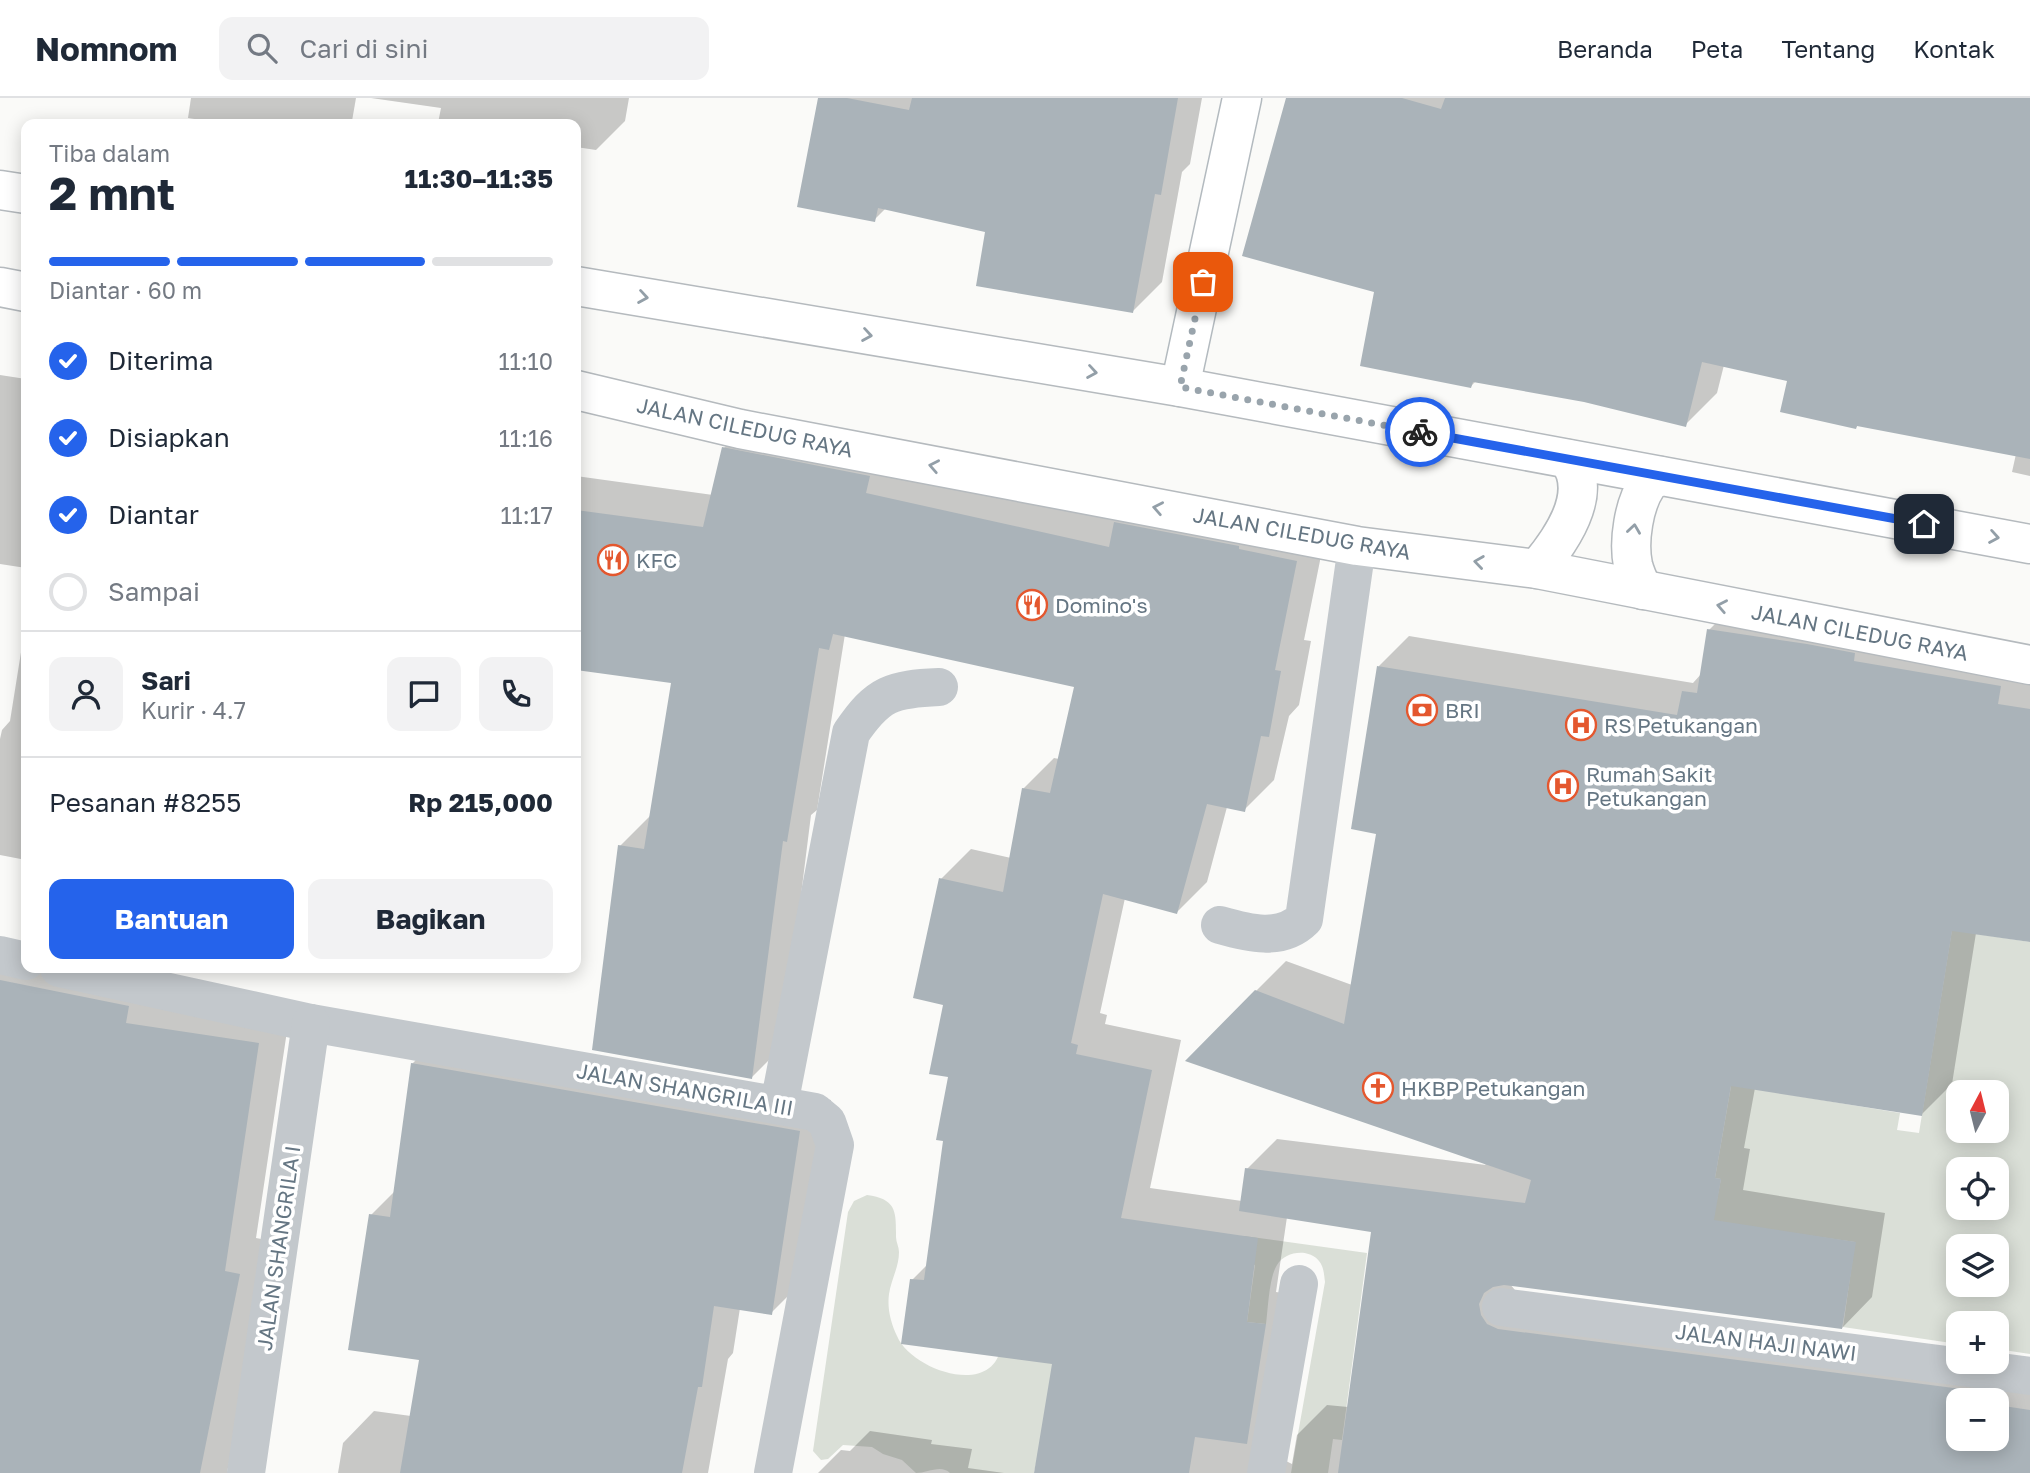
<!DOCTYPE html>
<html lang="id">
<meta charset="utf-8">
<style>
:root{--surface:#fff;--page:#f2f2f3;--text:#1f2937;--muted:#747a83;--line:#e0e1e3;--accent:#2563eb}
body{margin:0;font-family:"Golos Text",sans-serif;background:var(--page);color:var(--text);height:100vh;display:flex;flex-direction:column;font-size:26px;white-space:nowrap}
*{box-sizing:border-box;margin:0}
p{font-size:23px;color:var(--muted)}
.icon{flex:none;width:38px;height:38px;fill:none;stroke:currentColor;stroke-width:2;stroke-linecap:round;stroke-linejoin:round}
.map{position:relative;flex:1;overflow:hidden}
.drawer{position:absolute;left:21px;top:21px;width:560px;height:854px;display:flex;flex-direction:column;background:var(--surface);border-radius:14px;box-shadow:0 4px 18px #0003}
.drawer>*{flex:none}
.needle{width:46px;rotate:7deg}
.fabs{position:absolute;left:1946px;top:982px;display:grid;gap:14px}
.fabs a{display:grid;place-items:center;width:63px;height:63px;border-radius:14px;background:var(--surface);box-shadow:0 4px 18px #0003;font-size:35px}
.pin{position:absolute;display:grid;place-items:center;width:60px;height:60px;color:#fff;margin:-30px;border-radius:14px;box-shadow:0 4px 10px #0006}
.courier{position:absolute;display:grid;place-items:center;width:70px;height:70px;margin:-35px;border:5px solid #2563eb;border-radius:50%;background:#fff;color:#222;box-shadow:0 2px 9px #0007}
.headline em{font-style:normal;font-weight:700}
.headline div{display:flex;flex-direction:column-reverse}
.headline{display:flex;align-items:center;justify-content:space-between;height:119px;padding:0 28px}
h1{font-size:46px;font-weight:700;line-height:52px}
.bar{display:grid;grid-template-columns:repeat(4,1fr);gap:10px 7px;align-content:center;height:84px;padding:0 28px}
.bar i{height:9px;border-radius:5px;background:var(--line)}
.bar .current{background:var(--accent)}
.bar p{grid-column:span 4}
.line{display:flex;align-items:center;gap:18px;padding:0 28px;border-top:2px solid var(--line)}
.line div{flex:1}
.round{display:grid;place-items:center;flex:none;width:74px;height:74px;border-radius:14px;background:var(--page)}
ol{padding:0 28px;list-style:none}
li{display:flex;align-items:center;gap:21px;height:77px}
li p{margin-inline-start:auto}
li .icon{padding:7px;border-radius:50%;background:var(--accent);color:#fff;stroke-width:4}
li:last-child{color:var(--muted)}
li i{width:38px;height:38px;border:4px solid var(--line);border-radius:50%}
.action{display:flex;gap:14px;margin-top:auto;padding:14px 28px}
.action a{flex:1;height:80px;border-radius:14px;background:var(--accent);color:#fff;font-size:28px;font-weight:700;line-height:80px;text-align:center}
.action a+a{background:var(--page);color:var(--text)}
header{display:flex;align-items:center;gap:42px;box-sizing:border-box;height:98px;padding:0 35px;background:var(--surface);border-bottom:2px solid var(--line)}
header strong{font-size:33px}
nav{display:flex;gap:38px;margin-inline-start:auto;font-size:24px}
.search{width:490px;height:63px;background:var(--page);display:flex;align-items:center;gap:18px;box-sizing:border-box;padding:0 24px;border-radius:14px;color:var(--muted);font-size:26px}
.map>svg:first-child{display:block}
</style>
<header>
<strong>Nomnom</strong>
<div class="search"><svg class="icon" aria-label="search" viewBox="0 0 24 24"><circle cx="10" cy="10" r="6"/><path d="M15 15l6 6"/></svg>Cari di sini</div>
<nav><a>Beranda</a><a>Peta</a><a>Tentang</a><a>Kontak</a></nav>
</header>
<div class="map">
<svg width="2030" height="1375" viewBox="0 0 2030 1375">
<rect width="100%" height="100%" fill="#fafaf8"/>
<g fill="#dadfd7" fill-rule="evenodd">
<path d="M1952 832 2030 844V1256L1997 1251V1225H1958V1246L1843 1229 1855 1144 1693 1121 1717 1101 1721 1081 1715 1080 1733 977 1773 994 1900 1015 1897 1032 1919 1035ZM1958 994H1997V1032H1958ZM1958 1071H1997V1110H1958ZM1958 1148H1997V1186H1958Z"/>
<path d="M867 1097C897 1101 896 1114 896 1139 896 1144 899 1149 899 1154 899 1169 891 1182 889 1196 887 1211 891 1225 897 1238 912 1273 994 1300 1001 1248L1089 1115 1034 1375H950C941 1366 927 1375 916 1375L902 1362 883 1356 872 1349 843 1347 828 1361 821 1362 813 1353 848 1114 854 1103Z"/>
<path d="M1244 1138 1367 1155 1342 1342 1333 1341 1328 1375H1291L1325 1184C1324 1177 1324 1169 1319 1163 1309 1150 1285 1153 1277 1167 1269 1179 1268 1211 1266 1226L1247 1224 1255 1167 1241 1164Z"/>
</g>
<g fill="#0003" fill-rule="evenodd">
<polygon points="191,0 356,0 352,23 348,26 226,26 188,20"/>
<polygon points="371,0 629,0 625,23 596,52 576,49 576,26 444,26 438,25 441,10"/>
<polygon points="820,0 1202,0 1190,66 1182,74 1162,184 1132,214 987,133 886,110 874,122"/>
<polygon points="1288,0 2030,0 2030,378 2012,374 2016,356 1859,326 1856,329 1789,282 1724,267 1717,295 1685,327 1584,302 1476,283 1471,288 1376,193"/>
<polygon points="0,277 26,281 26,470 0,466"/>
<path d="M754 320 1326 433 1304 542 1311 543 1299 607 1289 618 1274 682 1244 712 1227 709 1207 784 1177 814 1125 800 1100 915 1107 917 1105 926 1181 942 1150 1090 1242 1103 1247 1071 1277 1041 1486 1067 1256 893 1286 863 1352 887 1378 734 1379 568 1409 538 1693 585 1702 575 1709 532 1739 502 2030 577V842L1976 835 1952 986 1922 1016 1755 990 1744 1050 1750 1051 1743 1092 1885 1115 1872 1199 1842 1230 1510 1186 1519 1197 2030 1279V1375H1036L1054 1265 912 1182 928 1166 945 1042 950 978 941 781 971 751 1011 760 1023 691 1054 660 1059 661 1076 588 845 536 817 712 811 717 782 949 752 979 620 748 650 718 673 584 576 570V378L713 397 724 350ZM1287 1119 1373 1132 1348 1309 1327 1307 1297 1337 1292 1366 1282 1361 1295 1197 1276 1194ZM1958 1302H1997V1340H1958Z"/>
<polygon points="26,523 26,762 0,757 0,641 2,632 10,623"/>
<polygon points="0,848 26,870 290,913 256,1140 272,1143 227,1375 0,1375"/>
<polygon points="444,934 831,1002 803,1183 771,1215 740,1210 733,1255 728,1261 708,1375 338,1375 343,1345 374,1313 411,1318 421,1261 371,1117 396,1092 412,966"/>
<polygon points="870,1333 932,1342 931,1346 972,1351 968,1370 1004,1375 818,1375 841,1352 850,1353"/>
</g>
<g fill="#aab3b9">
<polygon points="818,0 847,0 909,12 912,0 1178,0 1161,97 1155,96 1133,215 976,188 985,134 878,110 875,124 797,109"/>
<polygon points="1286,0 1402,0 1441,11 1445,0 2030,0 2030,361 1857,328 1856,331 1780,314 1787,283 1702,264 1686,329 1584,304 1473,284 1471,290 1360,268 1374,194 1242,158"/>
<polygon points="722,349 870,378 866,395 1109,449 1114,424 1239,448 1239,451 1297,463 1275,572 1281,573 1269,639 1261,638 1245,714 1207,706 1177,816 1103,796 1071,945 1078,947 1076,956 1152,972 1121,1120 1258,1140 1247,1224 1266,1226 1247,1346 1195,1339 1189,1375 1034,1375 1052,1266 901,1246 910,1181 924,1182 943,1043 936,1042 948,979 929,976 943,907 913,900 939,780 1003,794 1022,690 1050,695 1074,589 833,536 829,552 819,550 787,744 783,743 752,981 592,952 618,747 644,751 671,585 576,572 576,412 703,429"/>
<polygon points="1707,531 1807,546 1855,555 1854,563 2001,588 1998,606 2030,611 2030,844 1952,833 1922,1018 1731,988 1715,1080 1721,1081 1714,1122 1856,1144 1842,1231 1504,1187 1493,1189 1484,1195 1479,1206 1481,1217 1487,1226 1498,1231 1992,1295 1991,1302 1958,1302 1958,1340 1997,1340 1997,1307 2030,1312 2030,1375 1338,1375 1371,1134 1239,1113 1245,1070 1525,1105 1531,1082 1185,963 1255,892 1344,926 1376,736 1351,731 1377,568 1677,617 1682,593 1697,595"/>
<polygon points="0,882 129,908 126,925 259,945 225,1173 240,1176 200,1375 0,1375"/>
<polygon points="411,965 800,1033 772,1217 714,1208 702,1289 698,1289 682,1375 400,1375 419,1262 348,1252 369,1116 390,1119"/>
</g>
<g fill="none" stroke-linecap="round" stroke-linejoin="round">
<g stroke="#b3babf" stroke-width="41">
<polyline id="secondary" points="1180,289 1242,0"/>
</g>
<g stroke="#b5babe" stroke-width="41">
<g id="primary">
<polyline points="0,92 26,96"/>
<polyline points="576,188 1180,289 2030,446"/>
<polyline points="0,189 26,194"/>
<polyline points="576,292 740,331 1357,448 1537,471 2030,567"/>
<path d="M1537 471C1559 445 1595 396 1568 361"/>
<path d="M1643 492C1639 484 1635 475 1633 467 1628 443 1634 406 1647 387 1650 383 1656 380 1660 378"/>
</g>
</g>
<g stroke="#c3c8cc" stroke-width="38">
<path d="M1220 827C1248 835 1281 844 1304 821L1357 448"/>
<polyline points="0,857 26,863"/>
<polyline points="59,870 311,925 815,1014 827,1024 835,1047 773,1375"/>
<path d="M779 1007 851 635C878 595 892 591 939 589"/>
<polyline points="1501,1209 2030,1278"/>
<polyline points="246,1375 311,925"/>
<polyline points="1266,1375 1299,1186"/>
</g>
<use href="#secondary" stroke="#fff" stroke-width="38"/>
<use href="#primary" stroke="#fff" stroke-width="38"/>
</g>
<defs><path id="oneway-chevron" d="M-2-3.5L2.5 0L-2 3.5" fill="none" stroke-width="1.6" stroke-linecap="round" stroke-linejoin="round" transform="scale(1.75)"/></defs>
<g stroke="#939fa8">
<use href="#oneway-chevron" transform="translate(643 199) rotate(9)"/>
<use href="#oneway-chevron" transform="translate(867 237) rotate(9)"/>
<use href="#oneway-chevron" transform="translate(1092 274) rotate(9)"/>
<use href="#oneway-chevron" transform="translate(934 368) rotate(-169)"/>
<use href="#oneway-chevron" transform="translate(1158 410) rotate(-169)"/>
<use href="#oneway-chevron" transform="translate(1634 431) rotate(-82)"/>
<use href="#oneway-chevron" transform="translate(1994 439) rotate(10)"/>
<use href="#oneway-chevron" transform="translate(1479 464) rotate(-172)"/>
<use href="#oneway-chevron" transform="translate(1722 508) rotate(-169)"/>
</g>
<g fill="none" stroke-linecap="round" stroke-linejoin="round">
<polyline stroke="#99a4ac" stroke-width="7" stroke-dasharray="0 12.6" points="1203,184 1180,289 1420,334"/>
<polyline stroke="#2563eb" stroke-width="9" points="1420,334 1924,426"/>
</g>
<defs>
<g id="restaurant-ring" transform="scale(1.575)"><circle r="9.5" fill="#fff" stroke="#e4572e" stroke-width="1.5"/><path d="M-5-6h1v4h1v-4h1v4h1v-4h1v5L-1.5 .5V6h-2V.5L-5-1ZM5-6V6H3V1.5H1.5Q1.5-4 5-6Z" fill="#e4572e"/></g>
<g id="bank-ring" transform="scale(1.575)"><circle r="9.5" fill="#fff" stroke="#e4572e" stroke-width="1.5"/><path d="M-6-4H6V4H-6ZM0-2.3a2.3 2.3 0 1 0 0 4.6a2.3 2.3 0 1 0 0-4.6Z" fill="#e4572e"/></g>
<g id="hospital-ring" transform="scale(1.575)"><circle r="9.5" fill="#fff" stroke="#e4572e" stroke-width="1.5"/><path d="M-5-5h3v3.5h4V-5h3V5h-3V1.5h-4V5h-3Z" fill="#e4572e"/></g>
<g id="church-ring" transform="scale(1.575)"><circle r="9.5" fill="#fff" stroke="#e4572e" stroke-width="1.5"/><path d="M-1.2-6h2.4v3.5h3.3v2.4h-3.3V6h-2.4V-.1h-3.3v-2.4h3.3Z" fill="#e4572e"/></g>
</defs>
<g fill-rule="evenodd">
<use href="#restaurant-ring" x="613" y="462"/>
<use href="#restaurant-ring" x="1032" y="507"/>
<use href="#bank-ring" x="1422" y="612"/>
<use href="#hospital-ring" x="1581" y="627"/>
<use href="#hospital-ring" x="1563" y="688"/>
<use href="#church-ring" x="1378" y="990"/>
</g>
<g text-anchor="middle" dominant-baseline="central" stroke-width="7" stroke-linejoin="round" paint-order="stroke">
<g font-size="21" fill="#657683" stroke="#fff">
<text transform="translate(745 329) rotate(12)">JALAN CILEDUG RAYA</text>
<text transform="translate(1302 435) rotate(10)">JALAN CILEDUG RAYA</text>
<text transform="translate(1860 534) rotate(11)">JALAN CILEDUG RAYA</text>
<text transform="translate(685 991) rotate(10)">JALAN SHANGRILA III</text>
<text transform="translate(278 1150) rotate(-82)">JALAN SHANGRILA I</text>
<text transform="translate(1766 1244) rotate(7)">JALAN HAJI NAWI</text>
</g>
<g font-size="21" fill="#657683" stroke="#fff" text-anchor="start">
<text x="636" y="462">KFC</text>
<text x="1055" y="507">Domino's</text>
<text x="1445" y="612">BRI</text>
<text x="1604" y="627">RS Petukangan</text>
<text x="1586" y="676">Rumah Sakit<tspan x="1586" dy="24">Petukangan</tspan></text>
<text x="1401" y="990">HKBP Petukangan</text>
</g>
</g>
</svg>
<div class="fabs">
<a><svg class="needle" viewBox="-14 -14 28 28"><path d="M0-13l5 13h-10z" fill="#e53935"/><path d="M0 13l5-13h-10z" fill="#747a83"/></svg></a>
<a><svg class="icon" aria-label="locate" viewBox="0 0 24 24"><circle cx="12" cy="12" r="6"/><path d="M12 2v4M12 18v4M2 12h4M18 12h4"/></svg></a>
<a><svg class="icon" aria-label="layers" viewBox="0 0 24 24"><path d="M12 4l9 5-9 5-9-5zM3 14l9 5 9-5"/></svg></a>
<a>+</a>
<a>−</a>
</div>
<div class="pin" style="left:1203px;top:184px;background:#ea580c"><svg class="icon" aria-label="bag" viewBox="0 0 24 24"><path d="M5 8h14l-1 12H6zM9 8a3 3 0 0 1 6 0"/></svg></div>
<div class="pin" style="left:1924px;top:426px;background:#1f2937"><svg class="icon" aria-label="home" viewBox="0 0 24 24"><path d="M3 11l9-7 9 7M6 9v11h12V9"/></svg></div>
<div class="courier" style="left:1420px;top:334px"><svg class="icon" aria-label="bike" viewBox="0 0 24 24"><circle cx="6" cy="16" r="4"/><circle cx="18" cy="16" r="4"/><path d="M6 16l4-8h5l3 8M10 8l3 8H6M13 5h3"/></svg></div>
<section class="drawer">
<div class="headline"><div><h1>2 mnt</h1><p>Tiba dalam</p></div><em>11:30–11:35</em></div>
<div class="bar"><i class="current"></i><i class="current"></i><i class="current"></i><i></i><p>Diantar · 60 m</p></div>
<ol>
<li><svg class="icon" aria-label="check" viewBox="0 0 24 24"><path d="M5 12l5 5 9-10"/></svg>Diterima<p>11:10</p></li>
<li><svg class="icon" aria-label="check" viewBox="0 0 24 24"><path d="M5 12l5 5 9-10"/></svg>Disiapkan<p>11:16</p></li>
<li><svg class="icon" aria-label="check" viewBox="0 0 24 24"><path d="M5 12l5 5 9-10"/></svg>Diantar<p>11:17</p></li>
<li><i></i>Sampai</li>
</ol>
<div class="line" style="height:126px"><a class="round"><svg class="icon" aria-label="person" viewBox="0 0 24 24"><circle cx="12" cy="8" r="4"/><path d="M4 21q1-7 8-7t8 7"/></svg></a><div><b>Sari</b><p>Kurir · 4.7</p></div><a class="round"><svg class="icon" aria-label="chat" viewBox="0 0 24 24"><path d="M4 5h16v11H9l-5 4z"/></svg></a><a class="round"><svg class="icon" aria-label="phone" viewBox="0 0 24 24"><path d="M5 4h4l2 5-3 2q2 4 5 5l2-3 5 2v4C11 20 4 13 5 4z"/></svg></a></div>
<div class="line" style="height:91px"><div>Pesanan #8255</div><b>Rp 215,000</b></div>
<div class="action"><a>Bantuan</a><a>Bagikan</a></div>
</section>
</div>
